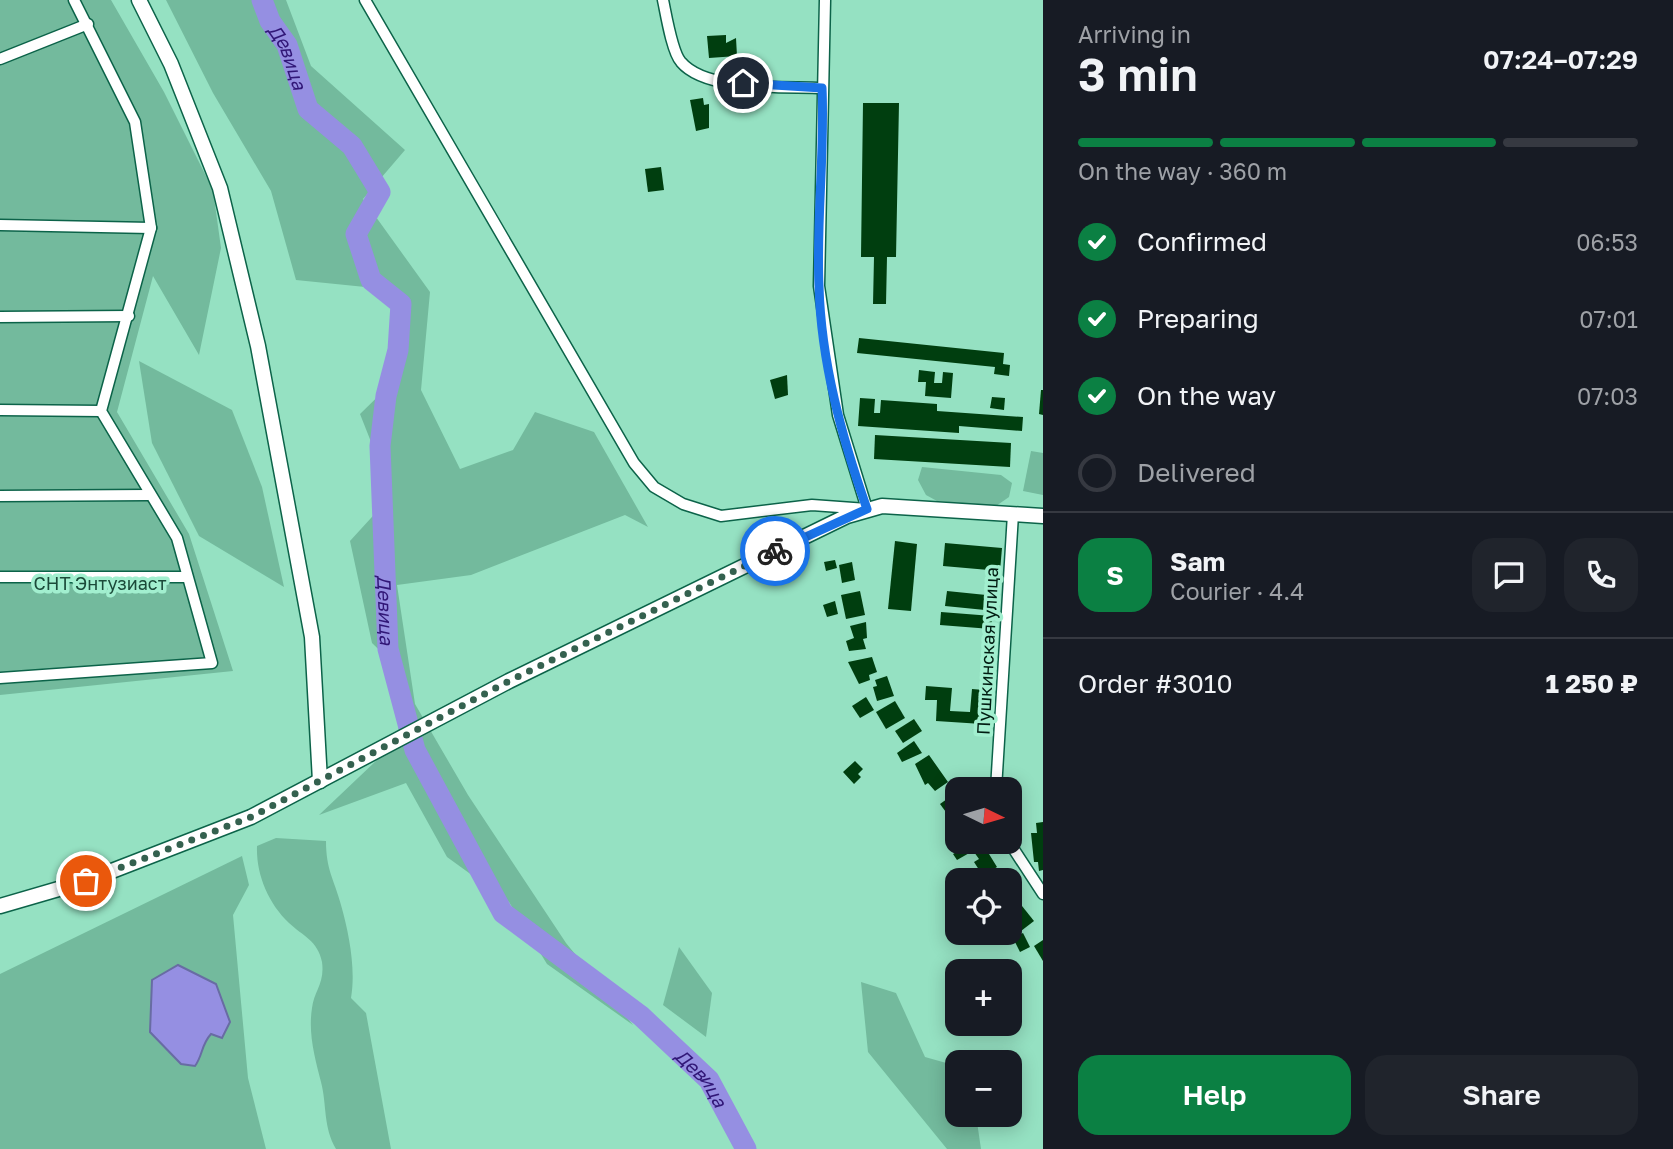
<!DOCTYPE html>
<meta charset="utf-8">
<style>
:root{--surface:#171b24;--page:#20242c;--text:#f1f3f6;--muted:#9ea1a6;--line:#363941;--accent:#0b8043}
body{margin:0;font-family:"Golos Text",sans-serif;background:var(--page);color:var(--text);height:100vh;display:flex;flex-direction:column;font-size:26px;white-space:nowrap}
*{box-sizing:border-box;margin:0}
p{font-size:23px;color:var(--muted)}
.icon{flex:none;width:38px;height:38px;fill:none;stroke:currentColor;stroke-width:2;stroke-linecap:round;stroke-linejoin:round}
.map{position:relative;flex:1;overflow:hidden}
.panel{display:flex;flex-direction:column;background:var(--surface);width:630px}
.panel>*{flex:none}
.needle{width:46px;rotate:95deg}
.fabs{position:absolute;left:945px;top:777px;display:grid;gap:14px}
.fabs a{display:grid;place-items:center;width:77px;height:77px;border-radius:14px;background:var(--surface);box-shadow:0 4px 18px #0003;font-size:35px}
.pin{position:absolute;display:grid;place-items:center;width:60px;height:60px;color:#fff;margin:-30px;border:4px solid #fff;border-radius:50%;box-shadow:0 2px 7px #0007}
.courier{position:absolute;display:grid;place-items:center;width:70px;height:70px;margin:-35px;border:5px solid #1a73e8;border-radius:50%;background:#fff;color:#222;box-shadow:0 2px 9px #0007}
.summary em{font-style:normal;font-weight:600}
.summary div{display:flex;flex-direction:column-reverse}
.summary{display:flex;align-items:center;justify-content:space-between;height:119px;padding:0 35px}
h1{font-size:46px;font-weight:600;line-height:52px}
.bar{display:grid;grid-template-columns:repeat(4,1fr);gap:10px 7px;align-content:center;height:84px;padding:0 35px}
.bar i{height:9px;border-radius:5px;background:var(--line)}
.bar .on{background:var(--accent)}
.bar p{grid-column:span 4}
.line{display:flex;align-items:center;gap:18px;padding:0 35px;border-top:2px solid var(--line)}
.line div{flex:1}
.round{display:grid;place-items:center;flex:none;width:74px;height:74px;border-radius:21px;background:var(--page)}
ol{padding:0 35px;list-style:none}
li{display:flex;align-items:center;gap:21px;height:77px}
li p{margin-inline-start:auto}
li .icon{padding:7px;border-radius:50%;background:var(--accent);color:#fff;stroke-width:4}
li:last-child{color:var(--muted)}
li i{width:38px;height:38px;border:4px solid var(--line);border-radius:50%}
.cta{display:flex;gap:14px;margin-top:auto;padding:14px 35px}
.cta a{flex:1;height:80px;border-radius:21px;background:var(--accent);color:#fff;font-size:28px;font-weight:600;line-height:80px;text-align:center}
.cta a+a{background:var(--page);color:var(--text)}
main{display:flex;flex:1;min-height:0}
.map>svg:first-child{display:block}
</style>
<main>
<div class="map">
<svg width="1043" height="1149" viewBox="0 0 1043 1149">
<rect width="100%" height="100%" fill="#95e1c2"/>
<g fill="#73ba9d">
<polygon points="0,0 111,0 164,92 213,190 221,248 199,355 153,276 117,412 189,534 233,671 0,695"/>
<polygon points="166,0 286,0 311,66 405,150 363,199 430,292 421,390 460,469 513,450 535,412 594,432 648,527 625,515 471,575 397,585 415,704 468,795 566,943 633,1025 547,964 509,902 447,857 406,783 319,815 398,740 402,672 372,643 350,541 392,495 360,414 402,373 395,290 296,280 271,191 213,93"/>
<polygon points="139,361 232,410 262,487 284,587 199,536 152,443"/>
<polygon points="1031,451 1043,453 1043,495 1023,491"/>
<polygon points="922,467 1001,475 1012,483 1009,497 996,506 937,501 926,495 918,480"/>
<path d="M276 838 326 841C326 870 334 879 341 905 349 933 356 969 351 998L366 1013 391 1149H336C323 1127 327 1105 321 1082 315 1058 308 1034 312 1008 314 991 325 983 322 962 318 941 303 936 289 923 268 903 256 874 257 846Z"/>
<polygon points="242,856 249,885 233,915 248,1078 266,1149 0,1149 0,974"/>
<polygon points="679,947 712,993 706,1037 663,1005"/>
<polygon points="861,982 896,993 925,1057 957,1066 957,1115 976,1115 981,1149 947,1149 868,1052"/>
</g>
<path fill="#958fe2" stroke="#686ca3" stroke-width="2" d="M178 965 216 984 230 1022 222 1038 211 1034C201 1045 203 1055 195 1066L181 1064 150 1032 152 980Z"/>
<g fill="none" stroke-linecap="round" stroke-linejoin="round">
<path stroke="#958fe2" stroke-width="21" id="s1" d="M262 0 270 21 287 45 308 109 352 146 380 192 356 234 371 280 401 304 398 350 386 396 380 446 388 649 415 750 503 913 641 1016 709 1080 746 1149"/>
</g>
<g fill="#003e0f">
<polygon points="726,35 726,43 736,38 737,56 709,58 707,36"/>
<polygon points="703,98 704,105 709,104 709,128 696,131 690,100"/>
<polygon points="863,103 899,103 896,257 887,257 886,304 873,304 874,257 861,257"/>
<polygon points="661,167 664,190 648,192 645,169"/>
<polygon points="859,338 1004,353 1003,364 1010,365 1009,376 994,374 995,367 857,353"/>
<polygon points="919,370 935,372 934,383 942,383 943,372 953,373 951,398 925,396 926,382 918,382"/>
<polygon points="787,375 788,395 775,399 770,380"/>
<polygon points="1041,390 1043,390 1043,415 1039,414"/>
<polygon points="992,397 1005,398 1004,410 990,408"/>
<polygon points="860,398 875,399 874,413 880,413 881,400 937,404 937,411 1023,417 1022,431 959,426 959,433 858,426"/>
<polygon points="875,435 1011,443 1010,467 874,459"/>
<polygon points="895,541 917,544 911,611 888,609"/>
<polygon points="945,543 1002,548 1000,571 943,566"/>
<polygon points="835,560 837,568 826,571 824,562"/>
<polygon points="852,562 855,580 842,583 839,565"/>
<polygon points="860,591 865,615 846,619 841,595"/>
<polygon points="947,591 996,596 995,611 945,606"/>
<polygon points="835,601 838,614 827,617 823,605"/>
<polygon points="941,612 992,616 991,629 940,625"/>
<polygon points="866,622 867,638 863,639 866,649 849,651 846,641 854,638 850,626"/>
<polygon points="872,657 877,672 869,675 870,680 859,684 848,662"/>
<polygon points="887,676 894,696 877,701 873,687 877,686 875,680"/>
<polygon points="926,686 952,688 950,711 970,712 972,689 984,690 982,724 936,721 937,700 925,700"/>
<polygon points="866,697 874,710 860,718 852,706"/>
<polygon points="895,701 905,718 886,729 876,712"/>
<polygon points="914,719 922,731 903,743 895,731"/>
<polygon points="914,741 922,753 902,762 897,753"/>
<polygon points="929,755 948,782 935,791 928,783 925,785 915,764"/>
<polygon points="855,761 863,769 858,774 861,777 854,784 843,772"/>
<polygon points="954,794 957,820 954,823 940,804"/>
<polygon points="1043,822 1043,870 1039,871 1038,862 1034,862 1031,833 1037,833 1036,823"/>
<polygon points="957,832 957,842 972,842 967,845 971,852 957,860 953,854 960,850 952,835"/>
<polygon points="988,843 993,852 989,854 997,867 983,876 974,862 979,859 974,852"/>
<polygon points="1022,906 1034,921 1021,931 1010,915"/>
<polygon points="1023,933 1030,947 1020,952 1013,938"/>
<polygon points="1043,940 1043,961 1034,946"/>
</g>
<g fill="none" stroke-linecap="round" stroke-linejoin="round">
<g stroke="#0c6349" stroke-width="13">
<g id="minor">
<polyline points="365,0 634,463 654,487 683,504 721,516 812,505 867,509 838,415 819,286 825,0"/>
<path d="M663 0C666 14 672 52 681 62 706 92 785 86 822 88"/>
<polyline points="0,59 88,24"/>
<polyline points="0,225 151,228"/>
<polyline points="0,317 129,316"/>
<polyline points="0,410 101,411"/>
<polyline points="0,496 148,495"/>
<polyline points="0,577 186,577"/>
<polyline points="0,678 212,663 177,538 101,411 151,228 135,122 74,0"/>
<polyline points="996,789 1013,514"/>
<polyline points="1009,842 1043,894"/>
</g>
</g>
<g stroke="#0c6349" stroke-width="17">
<g id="tertiary">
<polyline points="139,0 171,64 220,188 258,346 312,637 320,781"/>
<polyline points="0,906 86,881 251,817 509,681 847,516 882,506 1043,516"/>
</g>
</g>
<use href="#minor" stroke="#fff" stroke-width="10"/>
<use href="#tertiary" stroke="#fff" stroke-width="14"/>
</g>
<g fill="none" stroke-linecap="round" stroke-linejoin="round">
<polyline stroke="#34614f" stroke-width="7" stroke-dasharray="0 12.6" points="86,881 251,817 509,681 775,551"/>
<path stroke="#1a73e8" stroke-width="9" d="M743 83 822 88C825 154 816 220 819 286 821 362 842 438 867 509L775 551"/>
</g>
<g text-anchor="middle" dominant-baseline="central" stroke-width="7" stroke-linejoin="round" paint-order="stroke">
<g font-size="18" fill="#1b4a39" stroke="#a2efcf">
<text x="100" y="583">СНТ Энтузиаст</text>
</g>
<g font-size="18" fill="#001c11" stroke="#a2efcf">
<text transform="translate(987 651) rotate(-87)">Пушкинская улица</text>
</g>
<g font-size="19" font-style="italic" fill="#311777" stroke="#a2efcf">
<text stroke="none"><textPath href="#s1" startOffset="63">Девица</textPath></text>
<text stroke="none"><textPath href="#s1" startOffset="674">Девица</textPath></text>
<text stroke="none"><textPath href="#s1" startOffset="1262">Девица</textPath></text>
</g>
</g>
</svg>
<div class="fabs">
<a><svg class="needle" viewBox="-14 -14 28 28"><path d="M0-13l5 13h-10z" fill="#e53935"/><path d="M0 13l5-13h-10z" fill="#9ea1a6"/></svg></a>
<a><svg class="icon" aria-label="locate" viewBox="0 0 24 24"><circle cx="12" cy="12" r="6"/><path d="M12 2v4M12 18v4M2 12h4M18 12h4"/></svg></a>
<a>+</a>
<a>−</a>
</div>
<div class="pin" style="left:86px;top:881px;background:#ea580c"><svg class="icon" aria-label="bag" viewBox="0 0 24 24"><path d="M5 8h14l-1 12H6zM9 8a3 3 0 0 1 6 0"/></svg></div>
<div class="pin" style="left:743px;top:83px;background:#1f2937"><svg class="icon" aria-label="home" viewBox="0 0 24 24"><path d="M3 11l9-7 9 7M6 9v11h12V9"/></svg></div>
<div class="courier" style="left:775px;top:551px"><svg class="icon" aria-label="bike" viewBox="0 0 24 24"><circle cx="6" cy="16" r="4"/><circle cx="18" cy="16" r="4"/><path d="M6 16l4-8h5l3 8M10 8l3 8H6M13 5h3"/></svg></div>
</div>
<section class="panel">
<div class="summary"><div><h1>3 min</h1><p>Arriving in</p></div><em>07:24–07:29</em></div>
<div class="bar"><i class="on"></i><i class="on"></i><i class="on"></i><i></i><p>On the way · 360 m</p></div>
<ol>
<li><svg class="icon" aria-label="check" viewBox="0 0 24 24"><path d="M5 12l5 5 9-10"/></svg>Confirmed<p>06:53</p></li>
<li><svg class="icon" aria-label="check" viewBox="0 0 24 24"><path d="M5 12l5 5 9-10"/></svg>Preparing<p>07:01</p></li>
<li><svg class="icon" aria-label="check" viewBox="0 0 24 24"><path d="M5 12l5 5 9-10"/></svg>On the way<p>07:03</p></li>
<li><i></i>Delivered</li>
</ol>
<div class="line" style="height:126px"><b class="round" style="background:var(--accent);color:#fff">S</b><div><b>Sam</b><p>Courier · 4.4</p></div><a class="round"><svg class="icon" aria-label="chat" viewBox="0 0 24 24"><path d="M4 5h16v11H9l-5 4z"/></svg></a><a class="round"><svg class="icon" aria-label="phone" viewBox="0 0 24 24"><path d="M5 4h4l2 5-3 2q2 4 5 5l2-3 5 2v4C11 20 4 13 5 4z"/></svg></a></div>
<div class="line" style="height:91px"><div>Order #3010</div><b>1 250 ₽</b></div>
<div class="cta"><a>Help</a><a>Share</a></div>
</section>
</main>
